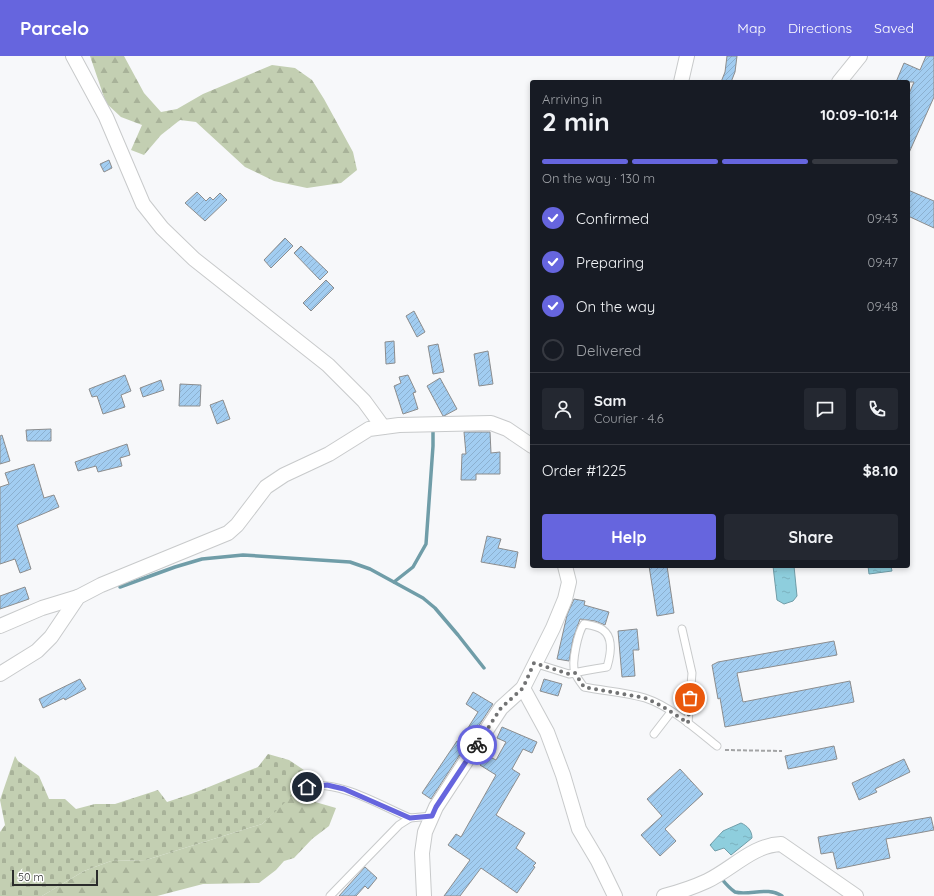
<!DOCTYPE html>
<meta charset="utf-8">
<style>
:root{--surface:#171b24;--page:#242831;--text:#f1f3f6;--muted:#9ea1a6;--line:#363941;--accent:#6665de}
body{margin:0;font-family:Quicksand,sans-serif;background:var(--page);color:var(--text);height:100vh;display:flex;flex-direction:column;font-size:15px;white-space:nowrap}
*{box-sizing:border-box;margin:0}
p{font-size:13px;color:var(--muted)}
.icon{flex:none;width:22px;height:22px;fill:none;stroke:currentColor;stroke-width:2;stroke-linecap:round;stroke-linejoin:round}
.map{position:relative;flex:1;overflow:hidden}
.side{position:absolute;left:530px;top:24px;width:380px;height:488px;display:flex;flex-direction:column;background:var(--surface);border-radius:4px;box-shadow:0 2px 6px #0003}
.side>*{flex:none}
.scale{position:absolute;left:12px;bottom:10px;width:86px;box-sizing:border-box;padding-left:4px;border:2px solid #2b2c2c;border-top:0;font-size:11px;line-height:14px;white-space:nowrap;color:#2b2c2c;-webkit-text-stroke:3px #fff;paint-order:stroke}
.pin{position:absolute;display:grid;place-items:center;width:34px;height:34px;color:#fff;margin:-17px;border:2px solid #fff;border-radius:50%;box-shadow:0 1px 4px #0007}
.courier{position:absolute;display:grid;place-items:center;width:40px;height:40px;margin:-20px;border:3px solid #6665de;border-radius:50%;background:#fff;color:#222;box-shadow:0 1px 5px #0007}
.head em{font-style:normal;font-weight:700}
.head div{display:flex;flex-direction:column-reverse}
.head{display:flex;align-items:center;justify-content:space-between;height:68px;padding:0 12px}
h1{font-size:26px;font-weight:700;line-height:30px}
.bar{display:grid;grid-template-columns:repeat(4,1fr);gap:6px 4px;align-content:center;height:48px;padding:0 12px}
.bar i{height:5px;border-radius:3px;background:var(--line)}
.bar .active{background:var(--accent)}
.bar p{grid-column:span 4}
.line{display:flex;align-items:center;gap:10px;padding:0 12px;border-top:1px solid var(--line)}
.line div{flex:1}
.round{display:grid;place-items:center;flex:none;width:42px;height:42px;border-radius:4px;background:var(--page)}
ol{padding:0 12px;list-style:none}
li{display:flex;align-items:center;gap:12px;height:44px}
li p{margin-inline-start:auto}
li .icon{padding:4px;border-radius:50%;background:var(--accent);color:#fff;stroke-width:4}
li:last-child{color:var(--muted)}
li i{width:22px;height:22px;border:2px solid var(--line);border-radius:50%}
.primary-button{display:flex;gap:8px;margin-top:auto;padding:8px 12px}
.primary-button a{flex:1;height:46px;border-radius:4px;background:var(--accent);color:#fff;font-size:16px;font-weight:700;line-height:46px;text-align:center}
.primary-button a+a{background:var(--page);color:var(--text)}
header{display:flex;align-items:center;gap:24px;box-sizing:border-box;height:56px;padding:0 20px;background:var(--accent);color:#fff}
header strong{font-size:19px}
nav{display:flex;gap:22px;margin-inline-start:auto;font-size:14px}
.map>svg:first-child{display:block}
</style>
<header>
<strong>Parcelo</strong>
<nav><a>Map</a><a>Directions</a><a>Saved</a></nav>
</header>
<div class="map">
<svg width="934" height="840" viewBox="0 0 934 840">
<defs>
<pattern id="forest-firs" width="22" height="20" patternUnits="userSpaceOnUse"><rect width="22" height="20" fill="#c3cfb2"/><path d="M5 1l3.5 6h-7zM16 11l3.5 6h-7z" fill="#a8b299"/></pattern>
<pattern id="cemetery-stones" width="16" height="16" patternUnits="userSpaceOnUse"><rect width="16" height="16" fill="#c3cfb2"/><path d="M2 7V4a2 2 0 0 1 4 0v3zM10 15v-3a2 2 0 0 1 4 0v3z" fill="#a8b299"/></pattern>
<pattern id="water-ripples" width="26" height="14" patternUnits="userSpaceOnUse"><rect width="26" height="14" fill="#8ecedd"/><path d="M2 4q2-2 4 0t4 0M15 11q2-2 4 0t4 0" fill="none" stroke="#7bb1be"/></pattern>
<pattern id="building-hatch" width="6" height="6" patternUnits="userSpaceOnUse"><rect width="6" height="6" fill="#a2cdf1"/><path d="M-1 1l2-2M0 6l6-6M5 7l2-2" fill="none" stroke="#8cb0cf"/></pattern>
</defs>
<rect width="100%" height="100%" fill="#f7f8fa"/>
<g fill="url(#forest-firs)">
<polygon points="90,0 124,0 144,37 161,56 177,53 203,38 272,9 295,12 312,24 324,43 353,96 357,114 341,127 307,132 274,125 245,111 196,66 180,64 161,79 144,99 131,94 142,69 121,61 106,47"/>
<polygon points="291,739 336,752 329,770 312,783 294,802 284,805 276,814 259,827 203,828 157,840 42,840 84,815 111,805 146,804 262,768"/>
</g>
<polygon fill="url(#cemetery-stones)" points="268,698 289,704 313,720 262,768 146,804 111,805 84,815 42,840 0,840 0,776 5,769 0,744 15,700 18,705 39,720 49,743 65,743 76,753 95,748 115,748 158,734 167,746 194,737 258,711"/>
<g fill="url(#water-ripples)" stroke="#709da8">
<polygon points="773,510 794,510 797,540 793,545 784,548 777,544"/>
<polygon points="868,510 891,510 892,515 869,518"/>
<path d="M741 767C748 770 752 775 752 782L731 799 724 792 715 795 710 789 723 775Z"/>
</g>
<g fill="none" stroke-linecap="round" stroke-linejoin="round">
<g stroke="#709da8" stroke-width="3.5">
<polyline points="394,526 413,511 426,488 433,390 433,374"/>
<polyline points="120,531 175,511 202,503 243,499 350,506 370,513 423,542 435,552 458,579 484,612"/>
<path d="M721 822C725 827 729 832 735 836 749 840 768 830 782 840"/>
</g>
</g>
<g fill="url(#building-hatch)" stroke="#8c8d8e">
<polygon points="727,0 737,0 735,16 731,26 721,26 725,16"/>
<polygon points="926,0 934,0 934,41 908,99 908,40 914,26 896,26 904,7 920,14"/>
<polygon points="109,104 112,112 104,116 100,108"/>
<polygon points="908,134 934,145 934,172 908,160"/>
<polygon points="197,136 206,145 210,141 213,144 220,137 227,144 205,165 185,147"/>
<polygon points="285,182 293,190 271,212 264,204"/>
<polygon points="301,190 328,216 320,224 294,197"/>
<polygon points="326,224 334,232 311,255 303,247"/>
<polygon points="414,255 425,276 417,281 406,260"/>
<polygon points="394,285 395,307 386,308 385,286"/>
<polygon points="438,288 444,316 433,318 428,290"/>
<polygon points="488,295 493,328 479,330 474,298"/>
<polygon points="125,319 131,335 121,339 125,351 103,358 97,340 92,341 89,333"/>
<polygon points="408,319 416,336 413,337 418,353 403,358 394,330 401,327 399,321"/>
<polygon points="440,322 457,353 444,360 443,360 427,330"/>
<polygon points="161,324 164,334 143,341 140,332"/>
<polygon points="180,328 201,329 200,350 179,350"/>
<polygon points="223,344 230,363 217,368 210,349"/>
<polygon points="51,373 51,385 27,385 26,374"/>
<polygon points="464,376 490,376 491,397 500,396 500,418 476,418 476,424 461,424 462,398 466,398"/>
<polygon points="2,379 10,405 0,408 0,380"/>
<polygon points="127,388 130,399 120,402 122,410 98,416 96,410 78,415 75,406"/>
<polygon points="34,408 44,442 54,439 59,451 17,469 31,513 20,517 15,503 0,508 0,431 9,428 5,417"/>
<polygon points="487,480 501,483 498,492 518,496 515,512 481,506"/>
<polygon points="649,510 667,510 674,557 657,560"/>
<polygon points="25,531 29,543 0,553 0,540"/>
<polygon points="574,543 585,545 584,549 609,556 605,569 595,565 580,563 573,583 569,605 557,603 567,559"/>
<polygon points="637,573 639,594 633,594 635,620 622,621 618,575"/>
<polygon points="834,585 837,599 737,617 743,646 850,625 854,646 725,671 720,642 718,643 712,609 718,606"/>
<polygon points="80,623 86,633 65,644 64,642 43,652 39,643"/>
<polygon points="544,623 562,628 558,640 540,635"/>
<polygon points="473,636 493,648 431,743 422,737 457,685 459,686 478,656 466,648"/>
<polygon points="502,671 537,686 532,697 523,693 512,713 520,718 496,759 525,777 516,792 536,807 533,810 535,811 517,837 481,812 460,840 444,840 470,804 448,789 456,778 461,781 496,719 480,709 486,699 496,704 506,686 497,682"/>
<polygon points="834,690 837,703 788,713 785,700"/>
<polygon points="904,703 910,716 875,733 877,736 859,744 852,727"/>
<polygon points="680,713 703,738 665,773 676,785 660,800 641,779 662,760 647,743"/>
<polygon points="931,761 934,774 886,783 890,802 837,813 833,796 821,798 818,781"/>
<polygon points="365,811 377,822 368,833 365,830 356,840 339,840"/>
</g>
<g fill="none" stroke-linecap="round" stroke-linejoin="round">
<g stroke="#c8cacb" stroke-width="9">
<g id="service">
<polyline points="682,573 692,617 688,667"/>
<path d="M534 607 569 618C582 615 594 613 607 611 610 601 614 582 603 574 598 570 590 569 584 568 578 576 571 607 575 617 577 622 581 627 584 631 604 635 625 636 645 642 670 650 697 674 717 690"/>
<polyline points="654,678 671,656"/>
<path d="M307 731C338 723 381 750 410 762"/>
<polyline points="330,840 399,769 410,762 432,760"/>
</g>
</g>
<g stroke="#c8cacb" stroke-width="16">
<g id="minor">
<polyline points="73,0 106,61 143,148 162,172 194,203 328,309 364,345 383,371"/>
<polyline points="681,26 687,0"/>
<polyline points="839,26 860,0"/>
<polyline points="0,570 42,552 78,541"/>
<polyline points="0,618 37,595 51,581 78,541 101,529 228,477 237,469 266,431 284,419 329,398 369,373 399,369 491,367 507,373 532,390"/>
<polyline points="523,632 547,676 563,719 579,773 598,805 615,840"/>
<polyline points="424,840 422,797 425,776 436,751 501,652 523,632 553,572 565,543 569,526 565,510"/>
<path d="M664 840C679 836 694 831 707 825 732 813 753 789 781 788L856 840"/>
</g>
</g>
<polyline stroke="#a3a4a5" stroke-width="2" stroke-dasharray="4 2" stroke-linecap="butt" points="725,694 782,695"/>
<use href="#service" stroke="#fff" stroke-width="7"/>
<use href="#minor" stroke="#fff" stroke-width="14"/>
</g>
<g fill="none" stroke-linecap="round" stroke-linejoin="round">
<polyline stroke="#727374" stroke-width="4" stroke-dasharray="0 7.2" points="477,689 501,652 523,632 534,607 569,618 575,617 584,631 645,642 662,650 688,667 690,642"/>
<polyline stroke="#6665de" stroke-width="5" points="307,731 327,729 344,733 410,762 432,760 436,751 477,689"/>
</g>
</svg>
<div class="scale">50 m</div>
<div class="pin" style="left:690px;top:642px;background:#ea580c"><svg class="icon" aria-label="bag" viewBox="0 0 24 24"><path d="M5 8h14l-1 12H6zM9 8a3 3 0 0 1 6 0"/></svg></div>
<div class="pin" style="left:307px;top:731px;background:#1f2937"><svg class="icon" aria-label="home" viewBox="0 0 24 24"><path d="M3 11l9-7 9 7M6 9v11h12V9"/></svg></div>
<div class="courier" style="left:477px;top:689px"><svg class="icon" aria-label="bike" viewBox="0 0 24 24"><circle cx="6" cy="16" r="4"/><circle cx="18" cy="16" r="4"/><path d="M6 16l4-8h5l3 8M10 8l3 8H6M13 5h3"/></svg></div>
<section class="side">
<div class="head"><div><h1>2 min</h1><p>Arriving in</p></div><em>10:09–10:14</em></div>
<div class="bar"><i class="active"></i><i class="active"></i><i class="active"></i><i></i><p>On the way · 130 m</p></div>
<ol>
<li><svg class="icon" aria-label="check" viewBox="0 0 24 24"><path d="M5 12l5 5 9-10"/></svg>Confirmed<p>09:43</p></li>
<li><svg class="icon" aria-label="check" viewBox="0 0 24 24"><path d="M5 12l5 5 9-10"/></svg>Preparing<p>09:47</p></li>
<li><svg class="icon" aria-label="check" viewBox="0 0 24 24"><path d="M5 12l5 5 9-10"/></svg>On the way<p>09:48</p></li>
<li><i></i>Delivered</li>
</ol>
<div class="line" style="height:72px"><a class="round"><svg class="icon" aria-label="person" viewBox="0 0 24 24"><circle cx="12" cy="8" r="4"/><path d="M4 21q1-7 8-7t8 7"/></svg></a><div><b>Sam</b><p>Courier · 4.6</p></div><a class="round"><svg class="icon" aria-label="chat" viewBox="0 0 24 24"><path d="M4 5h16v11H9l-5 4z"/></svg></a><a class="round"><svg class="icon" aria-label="phone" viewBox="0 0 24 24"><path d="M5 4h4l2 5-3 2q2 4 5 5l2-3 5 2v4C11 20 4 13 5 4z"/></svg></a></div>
<div class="line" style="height:52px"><div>Order #1225</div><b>$8.10</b></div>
<div class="primary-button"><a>Help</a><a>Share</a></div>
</section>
</div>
